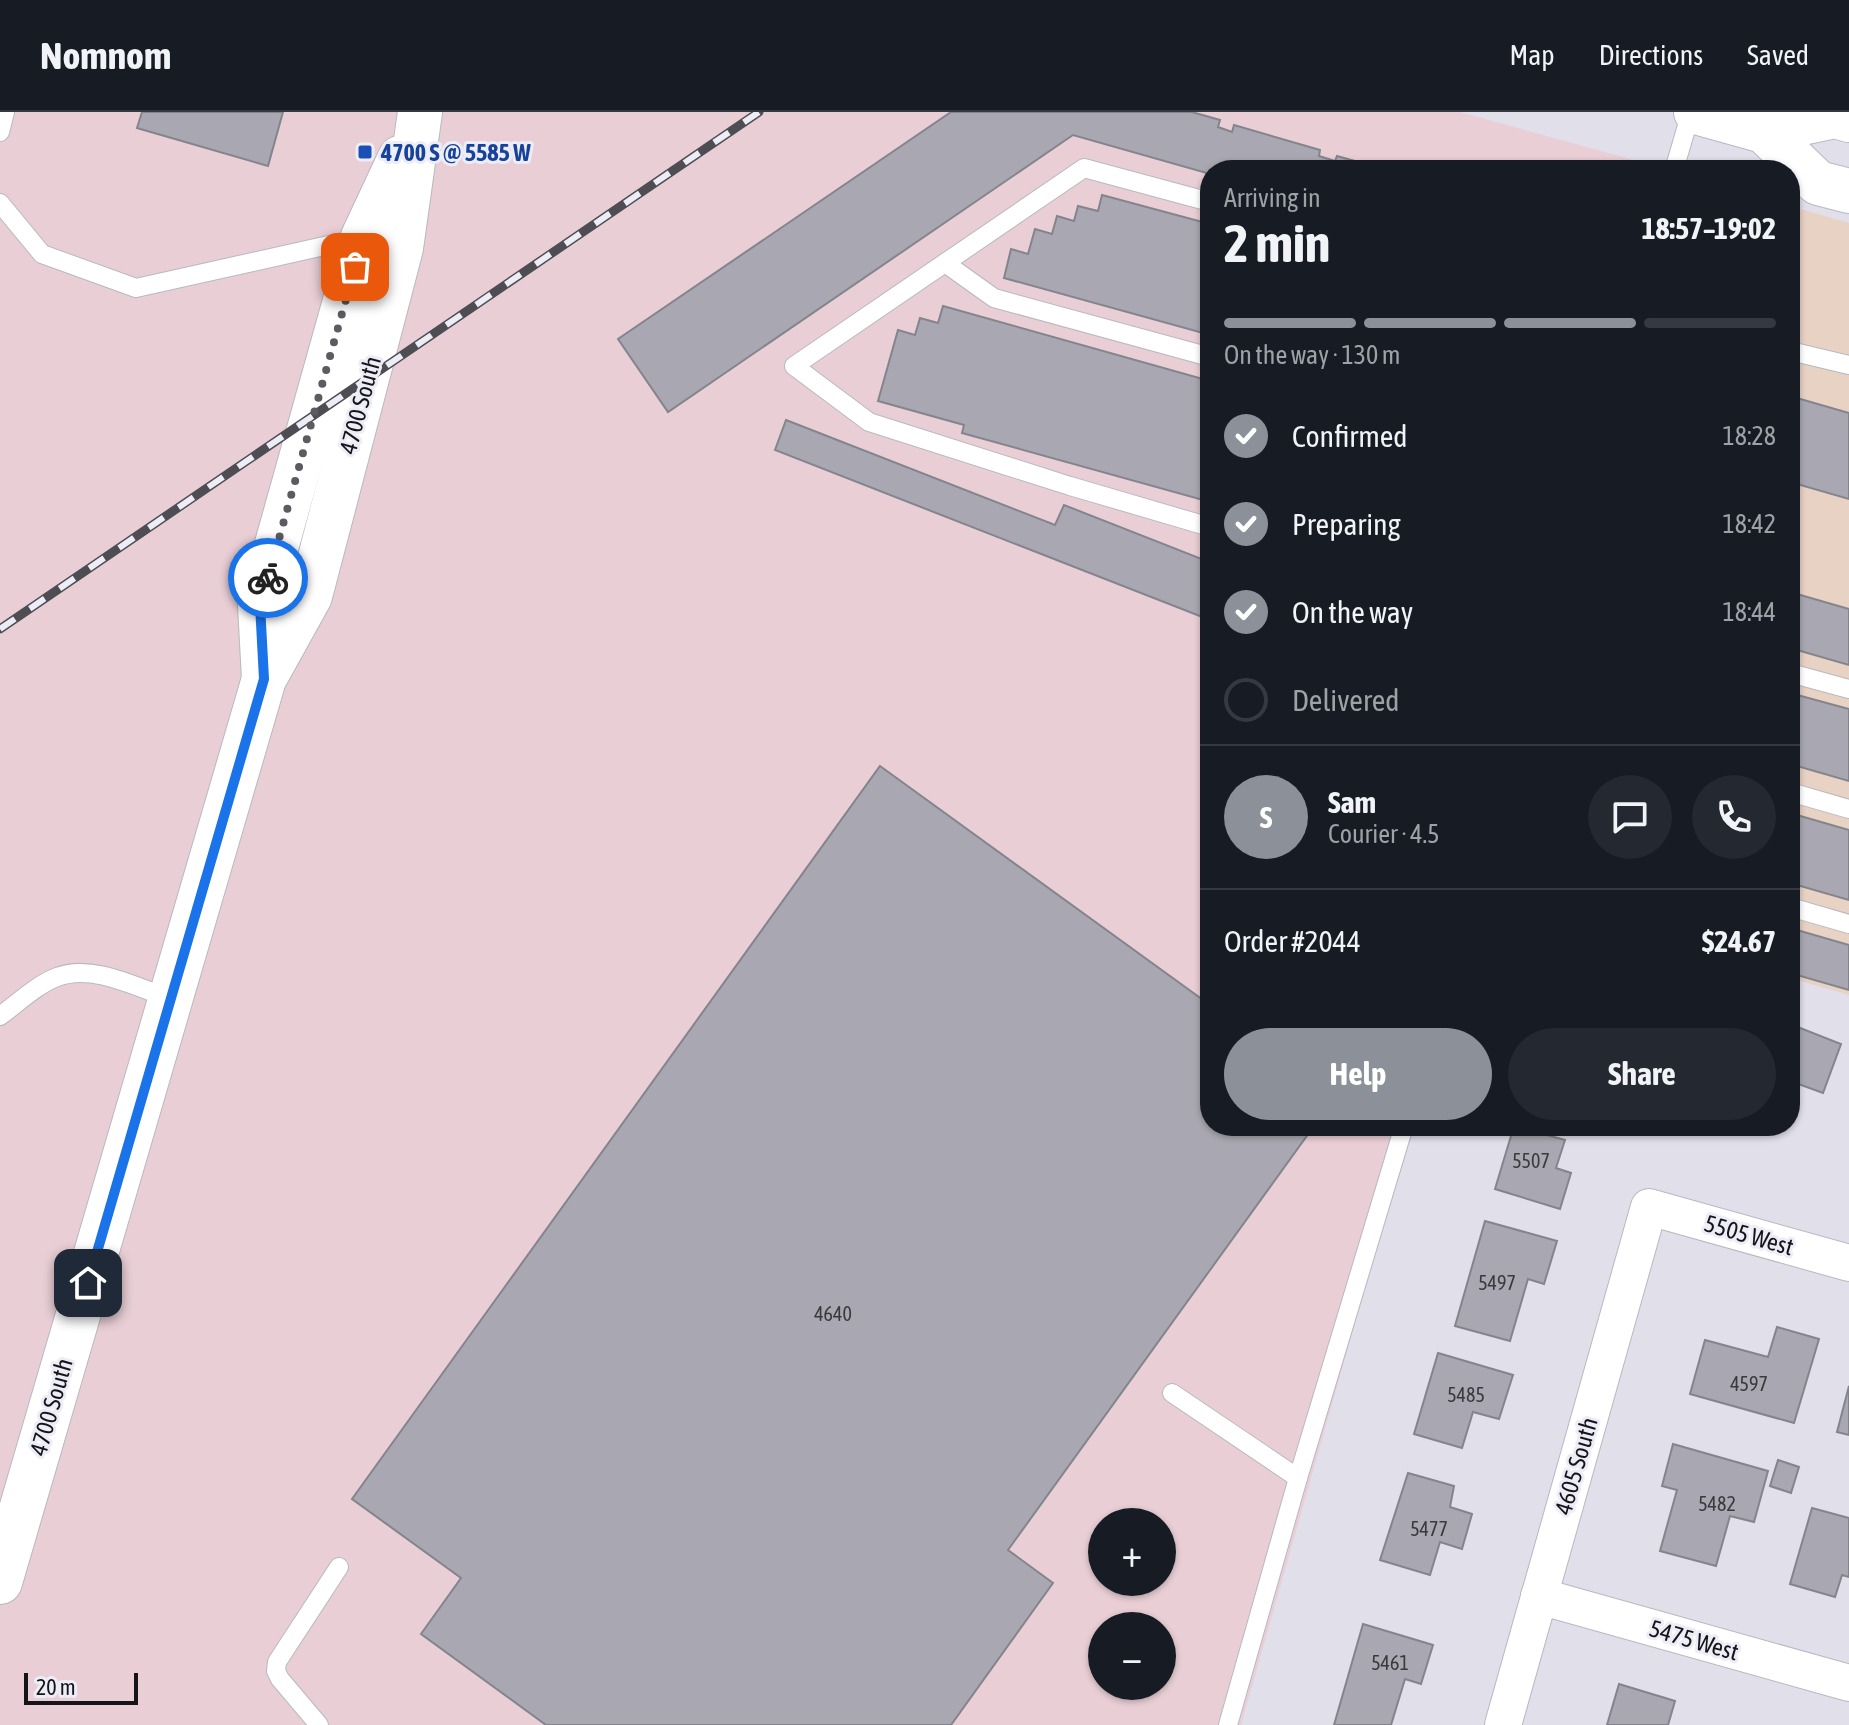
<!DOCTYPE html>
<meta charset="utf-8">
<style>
:root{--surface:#171b24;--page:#242831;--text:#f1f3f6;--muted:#9ea1a6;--line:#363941;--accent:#8c9099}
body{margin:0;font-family:"Asap Condensed",sans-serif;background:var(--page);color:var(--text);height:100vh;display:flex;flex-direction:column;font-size:30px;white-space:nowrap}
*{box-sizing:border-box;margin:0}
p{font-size:26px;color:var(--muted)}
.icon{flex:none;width:44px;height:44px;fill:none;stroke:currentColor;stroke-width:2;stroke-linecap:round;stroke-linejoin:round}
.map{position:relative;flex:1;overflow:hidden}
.sheet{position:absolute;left:1200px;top:48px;width:600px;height:976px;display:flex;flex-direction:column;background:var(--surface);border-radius:32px;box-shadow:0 2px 6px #0004}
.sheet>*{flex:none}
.buttons{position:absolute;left:1088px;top:1396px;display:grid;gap:16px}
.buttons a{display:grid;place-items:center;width:88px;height:88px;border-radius:50%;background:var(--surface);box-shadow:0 2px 6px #0004;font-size:40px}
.scale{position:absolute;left:24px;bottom:20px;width:114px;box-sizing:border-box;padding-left:8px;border:4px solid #151418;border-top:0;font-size:22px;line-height:28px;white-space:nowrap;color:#151418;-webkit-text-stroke:6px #ededf7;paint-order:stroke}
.pin{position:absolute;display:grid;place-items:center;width:68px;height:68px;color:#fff;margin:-34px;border-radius:16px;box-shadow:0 4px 12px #0006}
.courier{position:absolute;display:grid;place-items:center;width:80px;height:80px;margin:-40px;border:6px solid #1a73e8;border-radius:50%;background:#fff;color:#222;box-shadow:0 2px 10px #0007}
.summary em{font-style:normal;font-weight:700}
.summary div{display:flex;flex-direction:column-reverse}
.summary{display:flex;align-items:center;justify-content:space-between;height:136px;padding:0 24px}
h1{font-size:52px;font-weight:700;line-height:60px}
.bar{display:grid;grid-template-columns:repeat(4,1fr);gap:12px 8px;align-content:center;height:96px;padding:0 24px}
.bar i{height:10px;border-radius:6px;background:var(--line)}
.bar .active{background:var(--accent)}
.bar p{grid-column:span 4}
.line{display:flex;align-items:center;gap:20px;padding:0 24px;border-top:2px solid var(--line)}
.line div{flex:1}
.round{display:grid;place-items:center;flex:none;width:84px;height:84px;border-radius:42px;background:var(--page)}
ol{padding:0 24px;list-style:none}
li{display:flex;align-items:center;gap:24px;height:88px}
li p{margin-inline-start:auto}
li .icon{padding:8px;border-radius:50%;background:var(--accent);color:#fff;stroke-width:4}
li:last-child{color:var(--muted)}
li i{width:44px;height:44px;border:4px solid var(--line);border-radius:50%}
.button{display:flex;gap:16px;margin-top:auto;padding:16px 24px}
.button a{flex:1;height:92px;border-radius:48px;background:var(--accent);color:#fff;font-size:32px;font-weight:700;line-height:92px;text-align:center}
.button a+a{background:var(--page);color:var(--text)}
header{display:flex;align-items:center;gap:48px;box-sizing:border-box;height:112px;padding:0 40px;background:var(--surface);border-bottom:2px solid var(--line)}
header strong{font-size:38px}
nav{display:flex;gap:44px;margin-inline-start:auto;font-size:28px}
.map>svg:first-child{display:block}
</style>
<header>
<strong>Nomnom</strong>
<nav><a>Map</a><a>Directions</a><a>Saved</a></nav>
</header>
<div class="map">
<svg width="1849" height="1613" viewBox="0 0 1849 1613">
<rect width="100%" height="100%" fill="#e0dfea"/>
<polygon fill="#e7d2c4" points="1790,94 1849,111 1849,883 1790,866"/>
<path fill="#e9cfd5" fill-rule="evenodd" d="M0 0H1460L1670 58H1210V1014H1411L1241 1613H0ZM1102 1410H1162V1470H1102ZM1102 1514H1162V1574H1102Z"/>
<g fill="#a9a8b2" stroke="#84848d" stroke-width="2">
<polygon points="142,0 283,0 268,54 137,16"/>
<polygon points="951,0 1192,0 1220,8 1218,15 1232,20 1234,13 1320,38 1319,44 1335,49 1337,44 1387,58 1210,58 1210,62 1073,23 668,300 618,227"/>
<polygon points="1102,83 1210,112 1210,223 1004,166 1011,137 1028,142 1035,117 1052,122 1057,104 1074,109 1078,94 1098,99"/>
<polygon points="943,194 1210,269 1210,390 962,321 964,313 878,289 898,218 915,223 920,206 938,211"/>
<polygon points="1790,284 1849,301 1849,387 1790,370"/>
<polygon points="786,308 1055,413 1064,393 1209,450 1210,446 1210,508 775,338"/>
<polygon points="1790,480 1849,497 1849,553 1790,536"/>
<polygon points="1790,581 1849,597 1849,669 1790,652"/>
<polygon points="880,654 1210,893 1210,1014 1314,1014 1008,1438 1053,1471 951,1613 546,1613 421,1522 461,1466 352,1387"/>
<polygon points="1790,701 1849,718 1849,788 1790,771"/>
<polygon points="1790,816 1849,833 1849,878 1790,861"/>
<polygon points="1790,912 1841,932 1823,981 1790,969"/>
<polygon points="1514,1014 1565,1028 1556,1056 1571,1061 1560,1097 1495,1077"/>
<polygon points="1485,1109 1557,1129 1544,1172 1528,1167 1510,1229 1455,1214"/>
<polygon points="1777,1215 1819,1227 1794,1311 1690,1282 1705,1228 1768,1245"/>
<polygon points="1438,1241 1513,1263 1499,1307 1473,1300 1462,1336 1414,1322"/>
<polygon points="1849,1274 1849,1323 1837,1320"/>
<polygon points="1673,1332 1768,1359 1754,1410 1730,1404 1716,1454 1660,1439 1677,1378 1662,1374"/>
<polygon points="1778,1348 1799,1355 1791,1381 1770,1374"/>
<polygon points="1408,1361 1454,1374 1450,1395 1472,1402 1462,1437 1440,1430 1430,1463 1380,1448"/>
<polygon points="1812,1396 1849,1406 1849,1465 1842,1463 1835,1485 1790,1472"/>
<polygon points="1363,1512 1433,1533 1421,1572 1405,1567 1391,1613 1334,1613"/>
<polygon points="1619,1572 1675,1589 1668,1613 1607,1613"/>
</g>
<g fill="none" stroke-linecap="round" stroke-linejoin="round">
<g stroke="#b8b8c2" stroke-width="20">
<g id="service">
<polyline points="0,20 5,0"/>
<polyline points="1674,58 1691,0"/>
<polyline points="1210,90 1084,56 794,254 869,310 1070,374 1210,415"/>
<polyline points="0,91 42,142 136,176 360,126"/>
<polyline points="945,151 994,186 1210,245"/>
<polyline points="1790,239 1849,253"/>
<polyline points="1790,561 1849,577"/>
<polyline points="1790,680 1849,697"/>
<polyline points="1790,795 1849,812"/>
<path d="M0 904C17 892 36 873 57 865 92 851 138 876 171 887"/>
<polyline points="1172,1281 1298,1366"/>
<polyline points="319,1613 280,1567 276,1559 277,1550 339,1455"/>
<polyline points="1228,1613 1298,1366 1404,1014"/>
</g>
</g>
<g stroke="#b8b8c2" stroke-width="38">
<g id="minor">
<polyline points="1539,1484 1849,1571"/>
<polyline points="1503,1613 1649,1095 1849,1151"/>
</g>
</g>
<g stroke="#b8b8c2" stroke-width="46">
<g id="secondary">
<polyline points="1696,0 1764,19 1818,71 1849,79"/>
<polyline points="1764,19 1835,4 1849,8"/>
<polyline points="264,567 260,493 363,125 400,46"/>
<polyline points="0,1470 264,567 310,484 401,136 420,0"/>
</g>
</g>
<use href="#service" stroke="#fff" stroke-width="18"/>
<use href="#minor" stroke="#fff" stroke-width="36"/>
<use href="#secondary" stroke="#fff" stroke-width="44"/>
<g stroke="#4e4d53" stroke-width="9">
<polyline id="rail" points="0,517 759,0"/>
</g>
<use href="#rail" stroke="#ededf7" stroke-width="6" stroke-dasharray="18" stroke-linecap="butt"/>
</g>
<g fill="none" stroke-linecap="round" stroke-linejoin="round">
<polyline stroke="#5c5b62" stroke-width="8" stroke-dasharray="0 14.4" points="268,466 355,155"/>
<polyline stroke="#1a73e8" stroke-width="10" points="88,1171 264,567 260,493 268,466"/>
</g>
<rect fill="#1a4fb4" stroke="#ededf7" stroke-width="3" x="357" y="32" width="16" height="16" rx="4"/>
<g text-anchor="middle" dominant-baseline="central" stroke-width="6" stroke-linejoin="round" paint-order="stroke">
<g font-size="20" fill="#3a393e">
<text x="1531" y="1048">5507</text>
<text x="1497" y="1170">5497</text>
<text x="833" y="1201">4640</text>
<text x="1749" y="1271">4597</text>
<text x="1466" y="1282">5485</text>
<text x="1717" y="1391">5482</text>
<text x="1429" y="1416">5477</text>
<text x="1390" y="1550">5461</text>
</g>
<g font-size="24" font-weight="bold" fill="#164399" stroke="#ededf7" text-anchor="start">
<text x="381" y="40">4700 S @ 5585 W</text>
</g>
<g font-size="24" fill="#151418" stroke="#ededf7">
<text transform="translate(360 293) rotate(-75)">4700 South</text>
<text transform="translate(1749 1123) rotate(16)">5505 West</text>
<text transform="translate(51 1295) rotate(-74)">4700 South</text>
<text transform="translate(1576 1354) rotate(-74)">4605 South</text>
<text transform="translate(1694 1528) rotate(16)">5475 West</text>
</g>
</g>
</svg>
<div class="buttons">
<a>+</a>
<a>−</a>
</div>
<div class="scale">20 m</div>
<div class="pin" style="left:355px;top:155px;background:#ea580c"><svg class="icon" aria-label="bag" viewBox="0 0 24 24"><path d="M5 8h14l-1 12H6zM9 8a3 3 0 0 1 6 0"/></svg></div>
<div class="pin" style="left:88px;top:1171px;background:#1f2937"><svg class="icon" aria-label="home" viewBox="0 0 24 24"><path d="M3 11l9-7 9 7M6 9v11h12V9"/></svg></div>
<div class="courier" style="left:268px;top:466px"><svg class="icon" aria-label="bike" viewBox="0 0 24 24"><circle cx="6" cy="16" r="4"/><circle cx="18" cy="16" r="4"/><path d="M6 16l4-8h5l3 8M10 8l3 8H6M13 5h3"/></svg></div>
<section class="sheet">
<div class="summary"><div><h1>2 min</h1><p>Arriving in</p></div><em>18:57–19:02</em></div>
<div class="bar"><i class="active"></i><i class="active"></i><i class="active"></i><i></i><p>On the way · 130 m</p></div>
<ol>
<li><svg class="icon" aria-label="check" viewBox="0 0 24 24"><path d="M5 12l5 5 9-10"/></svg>Confirmed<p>18:28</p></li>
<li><svg class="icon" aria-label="check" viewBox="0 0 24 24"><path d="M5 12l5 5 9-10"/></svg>Preparing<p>18:42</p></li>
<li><svg class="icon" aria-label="check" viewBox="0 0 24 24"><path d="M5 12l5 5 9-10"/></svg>On the way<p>18:44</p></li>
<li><i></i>Delivered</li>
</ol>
<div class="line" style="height:144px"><b class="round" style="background:var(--accent);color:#fff">S</b><div><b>Sam</b><p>Courier · 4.5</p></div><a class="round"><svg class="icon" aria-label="chat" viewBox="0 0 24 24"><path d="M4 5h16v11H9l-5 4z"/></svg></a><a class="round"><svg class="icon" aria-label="phone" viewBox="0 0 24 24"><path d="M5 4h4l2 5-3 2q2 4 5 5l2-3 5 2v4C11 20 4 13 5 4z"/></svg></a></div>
<div class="line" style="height:104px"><div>Order #2044</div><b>$24.67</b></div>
<div class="button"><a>Help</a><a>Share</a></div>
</section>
</div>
